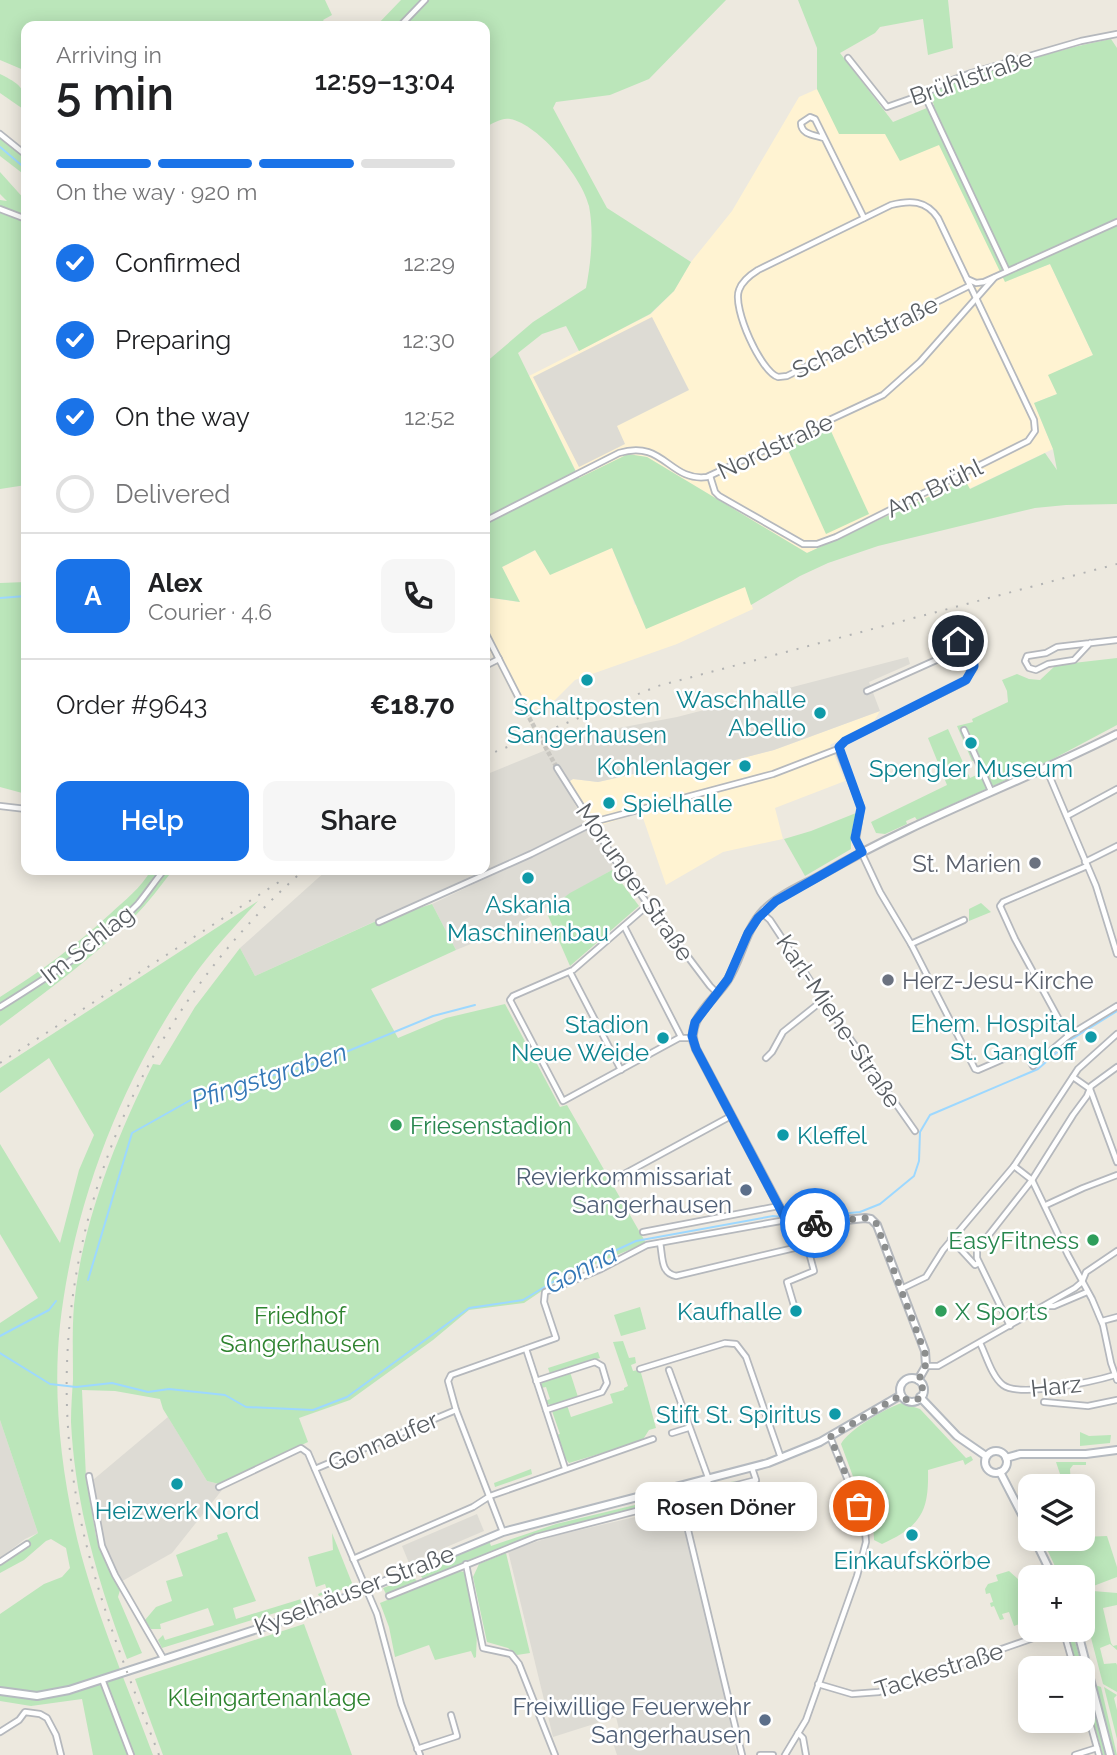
<!DOCTYPE html>
<meta charset="utf-8">
<style>
:root{--surface:#fff;--page:#f6f6f6;--text:#202124;--muted:#757577;--line:#e0e0e0;--accent:#1a73e8}
body{margin:0;font-family:Raleway,sans-serif;background:var(--page);color:var(--text);height:100vh;display:flex;flex-direction:column;font-size:26px;white-space:nowrap}
*{box-sizing:border-box;margin:0}
p{font-size:23px;color:var(--muted)}
.icon{flex:none;width:38px;height:38px;fill:none;stroke:currentColor;stroke-width:2;stroke-linecap:round;stroke-linejoin:round}
.map{position:relative;flex:1;overflow:hidden}
.drawer{position:absolute;left:21px;top:21px;width:469px;height:854px;display:flex;flex-direction:column;background:var(--surface);border-radius:14px;box-shadow:0 4px 18px #0003}
.drawer>*{flex:none}
.controls{position:absolute;left:1018px;top:1474px;display:grid;gap:14px}
.controls a{display:grid;place-items:center;width:77px;height:77px;border-radius:14px;background:var(--surface);box-shadow:0 4px 18px #0003;font-size:35px}
.pin{position:absolute;display:grid;place-items:center;width:60px;height:60px;color:#fff;margin:-30px;border:4px solid #fff;border-radius:50%;box-shadow:0 2px 7px #0007}
.courier{position:absolute;display:grid;place-items:center;width:70px;height:70px;margin:-35px;border:5px solid #1a73e8;border-radius:50%;background:#fff;color:#222;box-shadow:0 2px 9px #0007}
.bubble{position:absolute;height:49px;border-radius:14px;background:var(--surface);box-shadow:0 4px 18px #0003;font-size:23px;font-weight:600;line-height:49px;text-align:center}
.head em{font-style:normal;font-weight:600}
.head div{display:flex;flex-direction:column-reverse}
.head{display:flex;align-items:center;justify-content:space-between;height:119px;padding:0 35px}
h1{font-size:46px;font-weight:600;line-height:52px}
.bar{display:grid;grid-template-columns:repeat(4,1fr);gap:10px 7px;align-content:center;height:84px;padding:0 35px}
.bar i{height:9px;border-radius:5px;background:var(--line)}
.bar .on{background:var(--accent)}
.bar p{grid-column:span 4}
.line{display:flex;align-items:center;gap:18px;padding:0 35px;border-top:2px solid var(--line)}
.line div{flex:1}
.round{display:grid;place-items:center;flex:none;width:74px;height:74px;border-radius:14px;background:var(--page)}
ol{padding:0 35px;list-style:none}
li{display:flex;align-items:center;gap:21px;height:77px}
li p{margin-inline-start:auto}
li .icon{padding:7px;border-radius:50%;background:var(--accent);color:#fff;stroke-width:4}
li:last-child{color:var(--muted)}
li i{width:38px;height:38px;border:4px solid var(--line);border-radius:50%}
.action{display:flex;gap:14px;margin-top:auto;padding:14px 35px}
.action a{flex:1;height:80px;border-radius:14px;background:var(--accent);color:#fff;font-size:28px;font-weight:600;line-height:80px;text-align:center}
.action a+a{background:var(--page);color:var(--text)}
.map>svg:first-child{display:block}
</style>
<div class="map">
<svg width="1117" height="1755" viewBox="0 0 1117 1755">
<rect width="100%" height="100%" fill="#ede9df"/>
<g fill="#fff3d2">
<polygon points="817,89 840,134 885,134 939,144 1005,281 1050,264 1093,355 1049,375 1057,394 1034,403 1053,449 969,489 965,481 807,553 647,457 628,455 580,479 529,376 651,314 674,291 691,262 732,211 799,97"/>
<polygon points="612,547 635,605 746,587 753,609 677,644 575,680 555,700 523,714 485,642 485,597 519,602 502,567 536,550 562,570"/>
<polygon points="880,711 874,721 830,745 845,781 775,808 783,839 723,852 666,885 641,812 587,830 586,824 564,785 573,779 598,782 688,762 716,765 774,750"/>
</g>
<g fill="#dddbd4">
<polygon points="652,317 689,390 617,426 625,444 579,467 533,377"/>
<polygon points="908,657 910,664 869,682 880,711 774,750 716,765 688,762 598,782 573,779 564,785 586,824 558,838 255,976 240,948 327,870 485,870 485,775 563,743 603,731 677,717"/>
<polygon points="587,830 589,830 612,862 612,870 510,928 456,950 432,904"/>
<polygon points="168,1417 207,1481 219,1484 222,1490 172,1553 117,1584 99,1547 87,1485"/>
<polygon points="0,1420 38,1533 25,1539 0,1558"/>
<polygon points="678,1507 707,1617 737,1755 617,1755 614,1746 621,1737 616,1717 553,1737 508,1551 554,1536"/>
<polygon points="477,1514 484,1531 409,1563 402,1546"/>
</g>
<g fill="#bbe6ba">
<polygon points="0,0 325,0 332,15 323,20 327,26 26,26 26,71 0,60"/>
<path d="M401 0H726L649 79 610 95 556 102 553 108 607 208 691 262 674 291 650 314 579 351 566 326 542 334 518 353 579 478 628 454 647 457 807 553 965 480 970 489 1045 453 1057 470 1053 449 1034 403 1057 394 1048 375 1093 355 1050 264 1005 282 939 145 900 161 885 134H839L817 89V48L798 0H948L953 48 928 55 923 19 880 27 875 33 840 53 893 122 934 105 930 95C956 78 987 71 1017 63 1048 54 1079 45 1111 39L1117 48V504L1066 505 1035 508 878 546 828 563 800 576 751 605 745 587 646 629 612 548 550 575 535 550 502 567 520 602 485 597V363L533 322 586 288C591 262 594 232 589 206 583 179 539 124 510 119 502 117 492 124 485 127V26H376Z"/>
<path d="M0 74C20 84 26 88 26 111L0 93Z"/>
<polygon points="0,138 26,159 26,176 0,156"/>
<polygon points="0,172 26,201 26,485 0,489 0,200 7,201 0,194"/>
<polygon points="830,429 869,514 826,534 787,448"/>
<polygon points="26,582 26,794 0,787 0,583"/>
<polygon points="1117,658 1117,725 1053,759 917,820 915,817 906,821 907,824 885,834 876,833 871,822 947,785 928,738 948,729 970,778 981,773 975,760 972,761 957,726 973,722 972,719 1008,702 1007,691 1002,680 1017,674 1029,679 1040,680 1056,665"/>
<polygon points="856,813 851,835 851,849 805,876 784,839 811,831"/>
<path d="M151 870H173C161 885 149 902 135 916 94 957 46 992 0 1026V997C40 972 75 946 110 914 125 900 141 888 151 870Z"/>
<polygon points="612,870 639,906 570,966 546,911 570,893"/>
<path d="M258 901C236 925 212 950 193 977 122 1079 74 1201 60 1325 53 1391 60 1460 74 1525 90 1600 126 1682 153 1755H93L82 1699 31 1706 0 1701V1614L44 1584 62 1577 70 1568 66 1548 51 1539 46 1541 24 1560 0 1573V1558L38 1533 0 1420V1323L38 1298 0 1234V1144L60 1243 79 1170 94 1135 49 1058 0 1093V1068Z"/>
<polygon points="981,903 991,912 969,921 969,909"/>
<path d="M432 904 456 950 371 989 398 1038 446 1018 505 1004 560 1107 567 1105 646 1243 561 1278 524 1303 469 1310 433 1340 350 1400 299 1418 308 1442 219 1484 207 1481 163 1409 160 1399 115 1391 82 1390 86 1478 96 1536 103 1557 120 1590 118 1597 142 1653 127 1659C98 1583 75 1504 71 1422 71 1408 72 1394 73 1380 73 1355 72 1330 74 1305 82 1223 116 1138 153 1064L160 1065 195 1007 240 948 255 976 374 922Z"/>
<polygon points="760,1306 764,1317 746,1323 743,1314 747,1309"/>
<polygon points="640,1307 646,1329 621,1336 614,1315"/>
<polygon points="623,1341 629,1358 635,1357 636,1363 631,1365 633,1371 638,1370 641,1373 656,1428 649,1430 642,1441 569,1463 562,1454 556,1435 560,1434 552,1411 567,1405 571,1417 613,1403 610,1394 624,1390 624,1388 628,1386 613,1342"/>
<polygon points="598,1352 600,1358 550,1374 548,1368"/>
<polygon points="570,1372 578,1397 554,1406 548,1404 545,1401 550,1399 546,1387 541,1388 542,1382"/>
<path d="M902 1403 920 1409 966 1458 971 1456 973 1460 965 1465 963 1460 928 1470C929 1512 921 1526 882 1544L874 1540 873 1521 868 1517 841 1444C847 1431 887 1407 902 1403Z"/>
<polygon points="1080,1432 1089,1436 1111,1435 1110,1443 1080,1446"/>
<polygon points="1056,1462 1086,1462 1086,1465 1073,1465 1070,1469 1071,1485 1064,1486"/>
<polygon points="531,1469 532,1474 495,1487 494,1483"/>
<polygon points="739,1480 678,1498 531,1536 423,1579 421,1576 425,1574 425,1572 429,1567 489,1540 491,1546 556,1524"/>
<polygon points="227,1532 256,1601 233,1608 236,1619 311,1596 311,1598 291,1608 162,1648 158,1640 163,1635 165,1640 214,1625 208,1608 160,1624 161,1629 151,1629 145,1620 156,1607 172,1601 166,1581 183,1576 176,1555 218,1539 217,1535"/>
<polygon points="332,1533 352,1583 349,1588 319,1596 318,1594 327,1590 325,1584 316,1587 308,1557 333,1550"/>
<polygon points="1107,1536 1117,1567 1117,1577 1083,1590 1083,1577 1060,1577 1047,1549 1083,1537"/>
<polygon points="506,1553 530,1653 517,1655 508,1648 487,1642 473,1577 479,1564"/>
<polygon points="458,1571 466,1572 477,1632 476,1657 474,1658 471,1651 435,1660 429,1645 395,1657 389,1627 380,1603"/>
<polygon points="1009,1571 1019,1580 1031,1579 1031,1620 1014,1626 1009,1612 1002,1614 1004,1619 1000,1620 994,1606 991,1607 990,1603 993,1602 990,1593 986,1594 985,1589 988,1584 998,1581 996,1575"/>
<polygon points="413,1577 417,1581 386,1594 383,1588"/>
<polygon points="1093,1591 1117,1593 1117,1605 1103,1608 1111,1643 1113,1646 1117,1645 1117,1650 1110,1644 1100,1648 1104,1664 1116,1663 1117,1665 1117,1692 1103,1684 1083,1607 1083,1596"/>
<polygon points="304,1624 352,1755 163,1755 135,1679"/>
<polygon points="1066,1629 1071,1629 1083,1668 1078,1668"/>
<polygon points="1095,1685 1101,1687 1117,1755 1115,1755"/>
<polygon points="1089,1687 1107,1755 1103,1755 1088,1703 1087,1688"/>
<polygon points="1104,1687 1117,1695 1114,1698 1117,1710 1117,1739"/>
</g>
<g fill="none" stroke-linecap="round" stroke-linejoin="round">
<g stroke="#9dd8ff" stroke-width="2">
<polyline points="0,147 26,169"/>
<polyline points="0,598 26,596"/>
<polyline points="788,1217 801,1218 860,1212 880,1204 914,1176 919,1161 920,1132 930,1115 1038,1069 1072,1039 1117,1011"/>
<polyline points="88,1280 132,1133 196,1097 324,1061 433,1016 475,1005"/>
<polyline points="0,1336 49,1310 56,1301"/>
<polyline points="0,1353 50,1384 76,1387 112,1383 148,1392 169,1389 225,1395 246,1407 313,1410 347,1397 469,1308 523,1300 571,1271 636,1241 773,1216 783,1217"/>
</g>
<polyline stroke="#c8c6c0" stroke-width="4.5" stroke-dasharray="4.5 2" stroke-linecap="butt" points="526,712 557,768"/>
<g stroke="#b5b8bd" stroke-width="8">
<g id="minor">
<polyline points="400,26 425,0"/>
<polyline points="848,58 887,107 924,94 942,84 971,73 1081,41 1117,34"/>
<polyline points="924,94 1007,271"/>
<polyline points="0,134 26,155"/>
<path d="M824 138C815 135 801 135 801 123L810 117 815 119 864 218"/>
<polyline points="0,209 26,219"/>
<polyline points="967,279 976,283 984,282 1117,222"/>
<path d="M710 476 715 492 719 496 803 544H817L836 537 1028 441 1035 431 1034 420 938 218C926 200 910 200 891 205L758 270C750 275 742 281 739 290 732 308 761 372 778 377L787 376 969 286"/>
<path d="M485 521 619 453C664 439 669 482 707 477L883 395 920 362 994 278"/>
<polyline points="485,632 526,712"/>
<polyline points="1090,643 1074,660 1048,664 1036,670 1029,668 1025,661 1027,656 1046,653 1057,647 1117,640"/>
<polyline points="485,666 499,659"/>
<polyline points="964,730 991,791"/>
<polyline points="838,749 861,807 856,841 880,892 911,944 975,1069 978,1070 1024,1050 1033,1066 1068,1036 1117,1006"/>
<polyline points="557,768 617,863 710,986 717,993"/>
<polyline points="1046,768 1096,886 1117,954"/>
<polyline points="0,806 26,809"/>
<polyline points="1067,816 1117,789"/>
<polyline points="1085,862 1117,846"/>
<polyline points="648,905 573,970 513,996 510,1000 563,1101 679,1038 692,1038"/>
<polyline points="762,913 770,920 823,1000 915,1131"/>
<polyline points="379,922 531,854 597,821 773,774 838,749 845,741 964,682 974,668 972,645 964,640 958,641 943,657 867,691"/>
<polyline points="624,926 681,1037"/>
<polyline points="911,944 964,920"/>
<polyline points="570,972 621,1070"/>
<path d="M0 1007C48 977 99 945 138 904 147 893 155 881 164 870"/>
<polyline points="1068,1036 1015,939 1000,906 1003,902 1087,866"/>
<polyline points="766,1058 772,1052 783,1032 823,1000"/>
<polyline points="1073,1077 1090,1089 1117,1162"/>
<polyline points="1014,1166 1032,1180 1068,1255 1092,1299 1103,1325 1111,1363 1117,1380"/>
<polyline points="615,1179 731,1116"/>
<polyline points="1046,1205 1083,1188 1117,1175"/>
<polyline points="643,1232 779,1206"/>
<polyline points="951,1239 975,1265 979,1263"/>
<path d="M660 1243C663 1256 660 1273 676 1276L807 1245"/>
<polyline points="901,1289 926,1277 943,1250 1014,1166 1078,1069 1117,1034"/>
<polyline points="1048,1306 1054,1306 1087,1292"/>
<polyline points="795,1309 787,1282 814,1271 807,1245 805,1224"/>
<polyline points="1102,1321 1117,1317"/>
<polyline points="1010,1326 977,1258 977,1250 1032,1180 1073,1115 1087,1096 1091,1086 1117,1067"/>
<path d="M980 1343C986 1355 992 1377 1003 1385 1020 1398 1095 1381 1115 1375"/>
<polyline points="526,1349 565,1468"/>
<polyline points="926,1366 938,1366 1075,1288 1082,1282 1086,1272 1117,1251"/>
<polyline points="640,1369 725,1343 736,1344 746,1357 781,1458"/>
<polyline points="669,1370 709,1480"/>
<polyline points="536,1381 595,1362 602,1366 607,1383 602,1392 546,1410"/>
<polyline points="1044,1402 1088,1406 1117,1400"/>
<polyline points="456,1410 503,1532"/>
<polyline points="672,1433 688,1428"/>
<polyline points="315,1469 456,1410 448,1381 451,1375 556,1338 544,1302 545,1292 601,1269 647,1245 786,1220"/>
<polyline points="89,1476 102,1546 115,1575 163,1658"/>
<polyline points="219,1487 301,1448 308,1453 377,1614 401,1704 420,1755"/>
<polyline points="681,1501 742,1755"/>
<polyline points="353,1559 473,1507 490,1496 653,1439"/>
<polyline points="0,1562 27,1544"/>
<polyline points="466,1564 483,1648 511,1654 519,1664 555,1755"/>
<polyline points="389,1596 536,1537 756,1480 752,1468"/>
<polyline points="1063,1629 1074,1668"/>
<polyline points="102,1679 131,1755"/>
<polyline points="818,1684 852,1694 879,1692 1059,1629"/>
<polyline points="1083,1698 1099,1755"/>
<polyline points="0,1732 19,1720 25,1712 40,1714 47,1718 56,1735 61,1755"/>
<polyline points="798,1733 803,1738 806,1755"/>
<polyline points="417,1749 457,1736 451,1715"/>
<polyline points="760,1755 773,1755"/>
<polyline points="785,1755 806,1720 857,1576 866,1542 864,1519 830,1437"/>
<polyline points="1075,1755 1097,1748"/>
</g>
</g>
<g stroke="#b5b8bd" stroke-width="10">
<path id="tertiary" d="M918 1380 926 1366 925 1351 877 1225 871 1219 865 1218 799 1225 787 1221 696 1049C683 1021 713 1002 727 981 742 958 744 931 764 910 780 894 804 885 823 874 917 819 1020 783 1117 734"/>
</g>
<g stroke="#b5bac0" stroke-width="10">
<g id="secondary">
<circle cx="912" cy="1390" r="12"/>
<polyline points="920,1397 957,1436 986,1456"/>
<circle cx="996" cy="1462" r="11"/>
<polyline points="1006,1458 1020,1454 1086,1454 1117,1450"/>
<polyline points="1000,1472 1031,1532"/>
<polyline points="1034,1538 1053,1577"/>
<polyline points="1077,1629 1110,1755"/>
<polyline points="0,1691 37,1696 69,1690 313,1611 503,1532 768,1463 820,1442 901,1395"/>
</g>
</g>
<use href="#minor" stroke="#fff" stroke-width="4.5"/>
<use href="#tertiary" stroke="#fff" stroke-width="6"/>
<use href="#secondary" stroke="#fff" stroke-width="6"/>
<g stroke="#b2b3b3" stroke-width="2" stroke-dasharray="2 9" stroke-linecap="butt">
<polyline points="485,756 658,686 1117,564"/>
<polyline points="0,1063 282,880"/>
<path d="M159 1755C125 1667 88 1577 74 1483 39 1254 131 1021 304 870"/>
</g>
</g>
<g fill="none" stroke-linecap="round" stroke-linejoin="round">
<polyline stroke="#8c8e8e" stroke-width="7" stroke-dasharray="0 12.6" points="815,1223 865,1218 876,1223 926,1356 925,1369 918,1380 923,1389 918,1399 908,1401 901,1395 830,1437 859,1506"/>
<polyline stroke="#1a73e8" stroke-width="9" points="815,1223 792,1224 786,1220 696,1049 692,1036 695,1022 728,979 748,933 758,918 776,901 862,852 855,838 861,808 839,747 845,741 966,680 974,666 972,645 964,640 958,641"/>
</g>
<g fill="#0f9aa8" stroke="#fff" stroke-width="2.5">
<circle cx="587" cy="680" r="7"/>
<circle cx="820" cy="713" r="7"/>
<circle cx="971" cy="743" r="7"/>
<circle cx="745" cy="766" r="7"/>
<circle cx="609" cy="803" r="7"/>
<circle cx="528" cy="878" r="7"/>
<circle cx="1091" cy="1037" r="7"/>
<circle cx="663" cy="1038" r="7"/>
<circle cx="783" cy="1135" r="7"/>
<circle cx="796" cy="1311" r="7"/>
<circle cx="835" cy="1414" r="7"/>
<circle cx="177" cy="1484" r="7"/>
<circle cx="912" cy="1535" r="7"/>
</g>
<g fill="#6b7280" stroke="#fff" stroke-width="2.5">
<circle cx="1035" cy="863" r="7"/>
<circle cx="888" cy="980" r="7"/>
</g>
<g fill="#2e9e5b" stroke="#fff" stroke-width="2.5">
<circle cx="396" cy="1125" r="7"/>
<circle cx="1093" cy="1240" r="7"/>
<circle cx="941" cy="1311" r="7"/>
</g>
<g fill="#5c6f8a" stroke="#fff" stroke-width="2.5">
<circle cx="746" cy="1190" r="7"/>
<circle cx="765" cy="1720" r="7"/>
</g>
<g text-anchor="middle" dominant-baseline="central" stroke-width="5" stroke-linejoin="round" paint-order="stroke">
<g font-size="24" fill="#585d62" stroke="#fff">
<text transform="translate(971 77) rotate(-19)">Brühlstraße</text>
<text transform="translate(865 337) rotate(-26)">Schachtstraße</text>
<text transform="translate(775 446) rotate(-25)">Nordstraße</text>
<text transform="translate(934 488) rotate(-26)">Am Brühl</text>
<text transform="translate(635 882) rotate(55)">Morunger Straße</text>
<text transform="translate(87 944) rotate(-38)">Im Schlag</text>
<text transform="translate(839 1021) rotate(56)">Karl-Miehe-Straße</text>
<text transform="translate(1056 1386) rotate(-6)">Harz</text>
<text transform="translate(383 1441) rotate(-23)">Gonnaufer</text>
<text transform="translate(354 1590) rotate(-21)">Kyselhäuser Straße</text>
<text transform="translate(939 1670) rotate(-18)">Tackestraße</text>
</g>
<g font-size="24" fill="#0d838f" stroke="#fff" text-anchor="end">
<text x="806" y="699">Waschhalle<tspan x="806" dy="28">Abellio</tspan></text>
<text x="587" y="706" text-anchor="middle">Schaltposten<tspan x="587" dy="28">Sangerhausen</tspan></text>
<text x="731" y="766">Kohlenlager</text>
<text x="971" y="768" text-anchor="middle">Spengler Museum</text>
<text x="623" y="803" text-anchor="start">Spielhalle</text>
<text x="528" y="904" text-anchor="middle">Askania<tspan x="528" dy="28">Maschinenbau</tspan></text>
<text x="1077" y="1023">Ehem. Hospital<tspan x="1077" dy="28">St. Gangloff</tspan></text>
<text x="649" y="1024">Stadion<tspan x="649" dy="28">Neue Weide</tspan></text>
<text x="797" y="1135" text-anchor="start">Kleffel</text>
<text x="782" y="1311">Kaufhalle</text>
<text x="821" y="1414">Stift St. Spiritus</text>
<text x="177" y="1510" text-anchor="middle">Heizwerk Nord</text>
<text x="912" y="1560" text-anchor="middle">Einkaufskörbe</text>
</g>
<g font-size="24" fill="#5b616d" stroke="#fff" text-anchor="end">
<text x="1021" y="863">St. Marien</text>
<text x="902" y="980" text-anchor="start">Herz-Jesu-Kirche</text>
</g>
<g font-size="24" fill="#27864d" stroke="#fff" text-anchor="start">
<text x="410" y="1125">Friesenstadion</text>
<text x="1079" y="1240" text-anchor="end">EasyFitness</text>
<text x="955" y="1311">X Sports</text>
</g>
<g font-size="24" fill="#4e5e75" stroke="#fff" text-anchor="end">
<text x="732" y="1176">Revierkommissariat<tspan x="732" dy="28">Sangerhausen</tspan></text>
<text x="751" y="1706">Freiwillige Feuerwehr<tspan x="751" dy="28">Sangerhausen</tspan></text>
</g>
<g font-size="24" fill="#2e832f" stroke="#fff">
<text x="300" y="1315">Friedhof<tspan x="300" dy="28">Sangerhausen</tspan></text>
<text x="269" y="1697">Kleingartenanlage</text>
</g>
<g font-size="26" font-style="italic" fill="#3578b7" stroke="#fff">
<text transform="translate(269 1076) rotate(-18)">Pfingstgraben</text>
<text transform="translate(581 1269) rotate(-27)">Gonna</text>
</g>
</g>
</svg>
<div class="controls">
<a><svg class="icon" aria-label="layers" viewBox="0 0 24 24"><path d="M12 4l9 5-9 5-9-5zM3 14l9 5 9-5"/></svg></a>
<a>+</a>
<a>−</a>
</div>
<div class="pin" style="left:859px;top:1506px;background:#ea580c"><svg class="icon" aria-label="bag" viewBox="0 0 24 24"><path d="M5 8h14l-1 12H6zM9 8a3 3 0 0 1 6 0"/></svg></div>
<div class="pin" style="left:958px;top:641px;background:#1f2937"><svg class="icon" aria-label="home" viewBox="0 0 24 24"><path d="M3 11l9-7 9 7M6 9v11h12V9"/></svg></div>
<div class="courier" style="left:815px;top:1223px"><svg class="icon" aria-label="bike" viewBox="0 0 24 24"><circle cx="6" cy="16" r="4"/><circle cx="18" cy="16" r="4"/><path d="M6 16l4-8h5l3 8M10 8l3 8H6M13 5h3"/></svg></div>
<div class="bubble" style="left:635px;top:1482px;width:182px">Rosen Döner</div>
<section class="drawer">
<div class="head"><div><h1>5 min</h1><p>Arriving in</p></div><em>12:59–13:04</em></div>
<div class="bar"><i class="on"></i><i class="on"></i><i class="on"></i><i></i><p>On the way · 920 m</p></div>
<ol>
<li><svg class="icon" aria-label="check" viewBox="0 0 24 24"><path d="M5 12l5 5 9-10"/></svg>Confirmed<p>12:29</p></li>
<li><svg class="icon" aria-label="check" viewBox="0 0 24 24"><path d="M5 12l5 5 9-10"/></svg>Preparing<p>12:30</p></li>
<li><svg class="icon" aria-label="check" viewBox="0 0 24 24"><path d="M5 12l5 5 9-10"/></svg>On the way<p>12:52</p></li>
<li><i></i>Delivered</li>
</ol>
<div class="line" style="height:126px"><b class="round" style="background:var(--accent);color:#fff">A</b><div><b>Alex</b><p>Courier · 4.6</p></div><a class="round"><svg class="icon" aria-label="phone" viewBox="0 0 24 24"><path d="M5 4h4l2 5-3 2q2 4 5 5l2-3 5 2v4C11 20 4 13 5 4z"/></svg></a></div>
<div class="line" style="height:91px"><div>Order #9643</div><b>€18.70</b></div>
<div class="action"><a>Help</a><a>Share</a></div>
</section>
</div>
